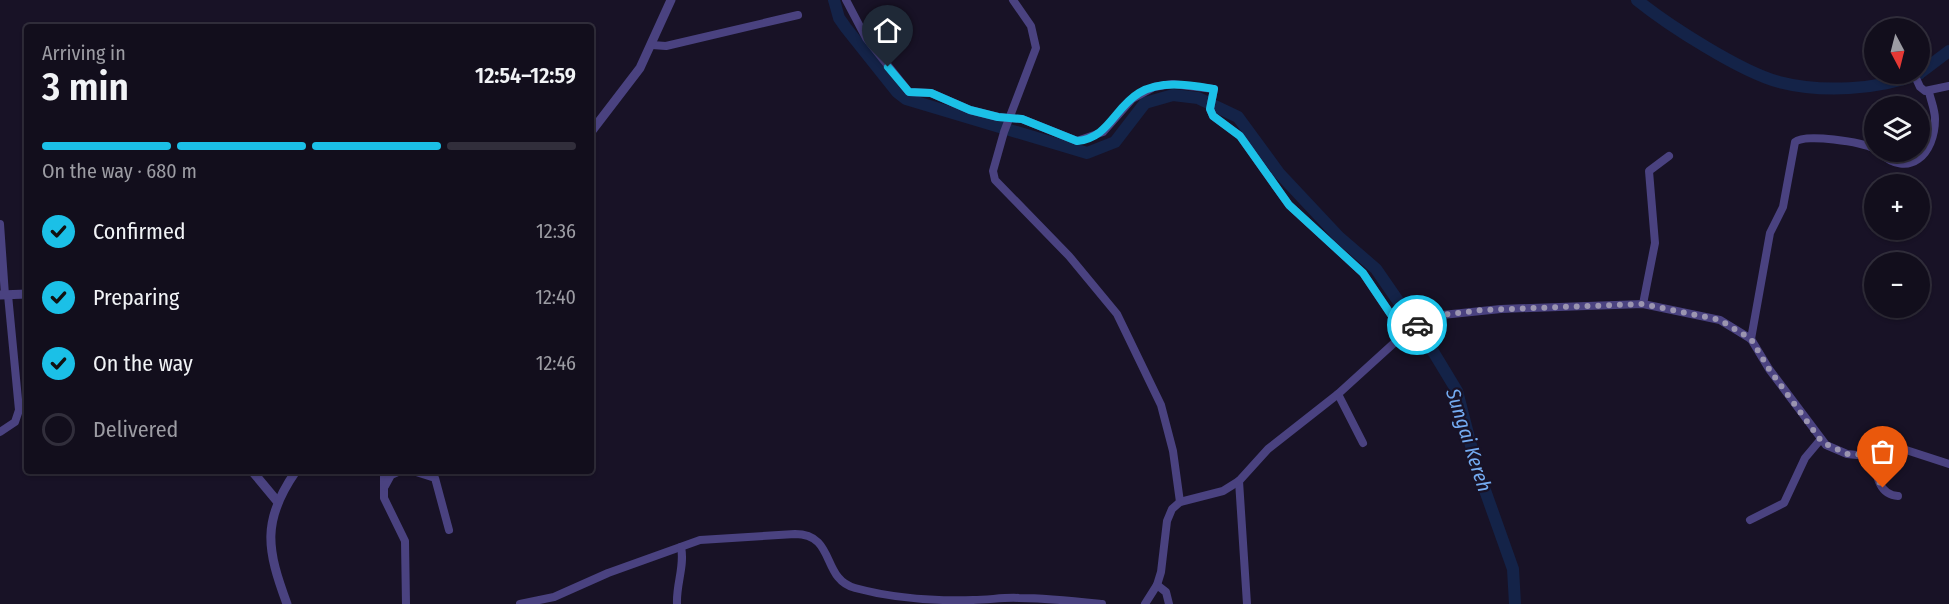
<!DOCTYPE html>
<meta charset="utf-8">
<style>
:root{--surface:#120e1c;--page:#1b1725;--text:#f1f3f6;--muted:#9c9ca3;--line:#312e3b;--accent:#1bc0e7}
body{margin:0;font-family:"Fira Sans Condensed",sans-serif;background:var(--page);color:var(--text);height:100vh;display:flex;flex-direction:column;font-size:22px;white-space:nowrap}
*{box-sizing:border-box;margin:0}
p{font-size:20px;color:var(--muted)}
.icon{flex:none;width:33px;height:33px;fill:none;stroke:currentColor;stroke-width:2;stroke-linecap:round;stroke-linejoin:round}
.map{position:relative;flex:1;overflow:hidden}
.panel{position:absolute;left:24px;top:24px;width:570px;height:450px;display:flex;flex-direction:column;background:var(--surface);border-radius:6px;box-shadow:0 2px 4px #0004,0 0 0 2px var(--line)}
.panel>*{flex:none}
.needle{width:39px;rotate:173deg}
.buttons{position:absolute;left:1864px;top:18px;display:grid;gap:12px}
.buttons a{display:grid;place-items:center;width:66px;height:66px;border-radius:50%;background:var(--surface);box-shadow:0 2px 4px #0004,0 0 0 2px var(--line);font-size:30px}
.pin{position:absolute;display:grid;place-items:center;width:51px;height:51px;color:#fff;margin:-62px -26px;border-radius:50% 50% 50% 0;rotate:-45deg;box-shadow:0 0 6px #0007}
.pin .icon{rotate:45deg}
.courier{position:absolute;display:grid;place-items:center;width:60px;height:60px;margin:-30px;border:4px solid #1bc0e7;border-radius:50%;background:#fff;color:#222;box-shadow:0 2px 8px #0007}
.summary em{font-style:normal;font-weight:600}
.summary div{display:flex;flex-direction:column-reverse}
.summary{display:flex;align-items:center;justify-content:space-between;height:102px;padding:0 18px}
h1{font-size:39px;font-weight:600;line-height:45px}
.bar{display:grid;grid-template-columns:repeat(4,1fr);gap:9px 6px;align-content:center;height:72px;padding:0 18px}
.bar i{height:8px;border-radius:4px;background:var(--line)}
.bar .active{background:var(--accent)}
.bar p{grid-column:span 4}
ol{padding:0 18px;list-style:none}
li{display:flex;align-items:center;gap:18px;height:66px}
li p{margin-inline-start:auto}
li .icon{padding:6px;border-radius:50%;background:var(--accent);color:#111;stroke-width:4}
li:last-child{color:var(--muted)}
li i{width:33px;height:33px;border:3px solid var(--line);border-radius:50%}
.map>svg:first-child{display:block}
</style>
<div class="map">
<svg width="1949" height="604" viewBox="0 0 1949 604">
<rect width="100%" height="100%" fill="#181226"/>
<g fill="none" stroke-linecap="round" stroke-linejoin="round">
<g stroke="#142348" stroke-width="12">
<polyline points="834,0 839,18 846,28 897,92 906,99 1087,153 1115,142 1145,103 1173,95 1198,98 1238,117 1279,173 1339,237 1376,269 1434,353 1457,391 1476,465 1513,569 1515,604"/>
<path d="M1637 0C1668 25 1741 72 1779 82 1822 93 1877 90 1919 74"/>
<polyline points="1920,73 1949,51"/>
</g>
<g stroke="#4a4280" stroke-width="8">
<polyline points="846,0 866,38 909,92 931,93 970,110 998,117 1022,119 1077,141 1103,132 1132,99 1154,87 1172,84 1214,89 1210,109 1213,116 1240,136 1289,205 1363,273 1404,334"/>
<polyline points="1013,0 1031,26 1036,48 1004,132 993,171 995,180 1069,256 1117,314 1161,405 1173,451 1180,502"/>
<polyline points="652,45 666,46 798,15"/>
<polyline points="1914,74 1920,87 1925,91 1949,86"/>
<path d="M1879 152C1909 180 1935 154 1935 119 1935 110 1931 101 1929 92"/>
<polyline points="0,224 5,295"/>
<polyline points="1643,304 1655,243 1649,171 1669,156"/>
<path d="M1751 339 1770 233 1783 207 1795 142C1805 133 1862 142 1875 149"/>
<polyline points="1338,394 1363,443"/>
<polyline points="0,432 15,422 19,410 8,295"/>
<path d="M1873 455C1876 471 1877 495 1898 496"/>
<polyline points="384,471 384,498 405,541 406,604"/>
<polyline points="413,471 435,478 449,530"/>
<polyline points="1239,481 1247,604"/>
<polyline points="385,486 391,475 400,471"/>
<polyline points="1750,520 1784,503 1805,458 1821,439"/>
<polyline points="1157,585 1166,592 1169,604"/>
<path d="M520 604 554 597 608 573 700 540 795 534C836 534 821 579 855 588 892 598 936 601 973 600 989 600 1004 597 1019 598 1047 598 1074 601 1102 604"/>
<path d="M677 604C676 584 685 566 681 547"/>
<polyline points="1145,604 1157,585 1161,572 1167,521 1172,509 1180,502 1223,491 1239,481 1268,449 1338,394 1404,334 1426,319 1442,315 1501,309 1643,304 1720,320 1751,339 1769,369 1826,445 1847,454 1857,455 1873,455 1893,449 1903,449 1949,464"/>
</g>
<g stroke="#4a4280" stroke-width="9">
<polyline points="591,132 640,68 671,0"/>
<polyline points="0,295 27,294"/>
<polyline points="252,471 277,501"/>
<path d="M287 604C267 550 261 521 296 471"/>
</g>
</g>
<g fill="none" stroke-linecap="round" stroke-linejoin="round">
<polyline stroke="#9b95b0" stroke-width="6" stroke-dasharray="0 10.8" points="1417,325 1442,315 1482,310 1643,304 1720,320 1751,339 1769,369 1822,442 1847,454 1873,455 1878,480 1883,488"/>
<path stroke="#1bc0e7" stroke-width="8" d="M888 67 909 92 931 93 970 110 998 117 1022 119 1077 141C1109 138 1114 108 1139 93 1161 80 1189 85 1214 89L1210 109 1213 116 1240 136 1289 205 1363 273 1404 334 1417 325"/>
</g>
<g text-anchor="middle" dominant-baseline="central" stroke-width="4.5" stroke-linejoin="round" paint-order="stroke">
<g font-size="20" font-style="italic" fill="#74abf1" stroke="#181226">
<text transform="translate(1469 440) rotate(72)">Sungai Kereh</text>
</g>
</g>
</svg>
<div class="buttons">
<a><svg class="needle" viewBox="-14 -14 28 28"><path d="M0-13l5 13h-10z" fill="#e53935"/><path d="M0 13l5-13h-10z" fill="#9c9ca3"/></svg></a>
<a><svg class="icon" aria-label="layers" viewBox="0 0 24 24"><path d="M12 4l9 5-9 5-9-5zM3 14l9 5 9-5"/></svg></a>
<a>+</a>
<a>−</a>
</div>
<div class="pin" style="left:1883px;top:488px;background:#ea580c"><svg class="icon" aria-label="bag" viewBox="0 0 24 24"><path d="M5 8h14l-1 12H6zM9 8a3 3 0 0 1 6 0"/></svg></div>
<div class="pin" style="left:888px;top:67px;background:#1f2937"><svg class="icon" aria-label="home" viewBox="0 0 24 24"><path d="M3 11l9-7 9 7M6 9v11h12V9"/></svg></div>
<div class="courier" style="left:1417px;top:325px"><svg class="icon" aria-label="car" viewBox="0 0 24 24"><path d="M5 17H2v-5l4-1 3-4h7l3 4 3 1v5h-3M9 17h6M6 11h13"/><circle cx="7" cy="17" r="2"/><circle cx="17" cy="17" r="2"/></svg></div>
<section class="panel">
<div class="summary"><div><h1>3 min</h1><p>Arriving in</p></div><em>12:54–12:59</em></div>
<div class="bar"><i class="active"></i><i class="active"></i><i class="active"></i><i></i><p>On the way · 680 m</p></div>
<ol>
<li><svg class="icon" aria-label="check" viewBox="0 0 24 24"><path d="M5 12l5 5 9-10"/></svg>Confirmed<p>12:36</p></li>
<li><svg class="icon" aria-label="check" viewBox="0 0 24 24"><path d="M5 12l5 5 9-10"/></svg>Preparing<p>12:40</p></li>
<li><svg class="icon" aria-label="check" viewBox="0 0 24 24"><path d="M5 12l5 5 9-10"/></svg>On the way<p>12:46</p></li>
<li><i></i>Delivered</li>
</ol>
</section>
</div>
